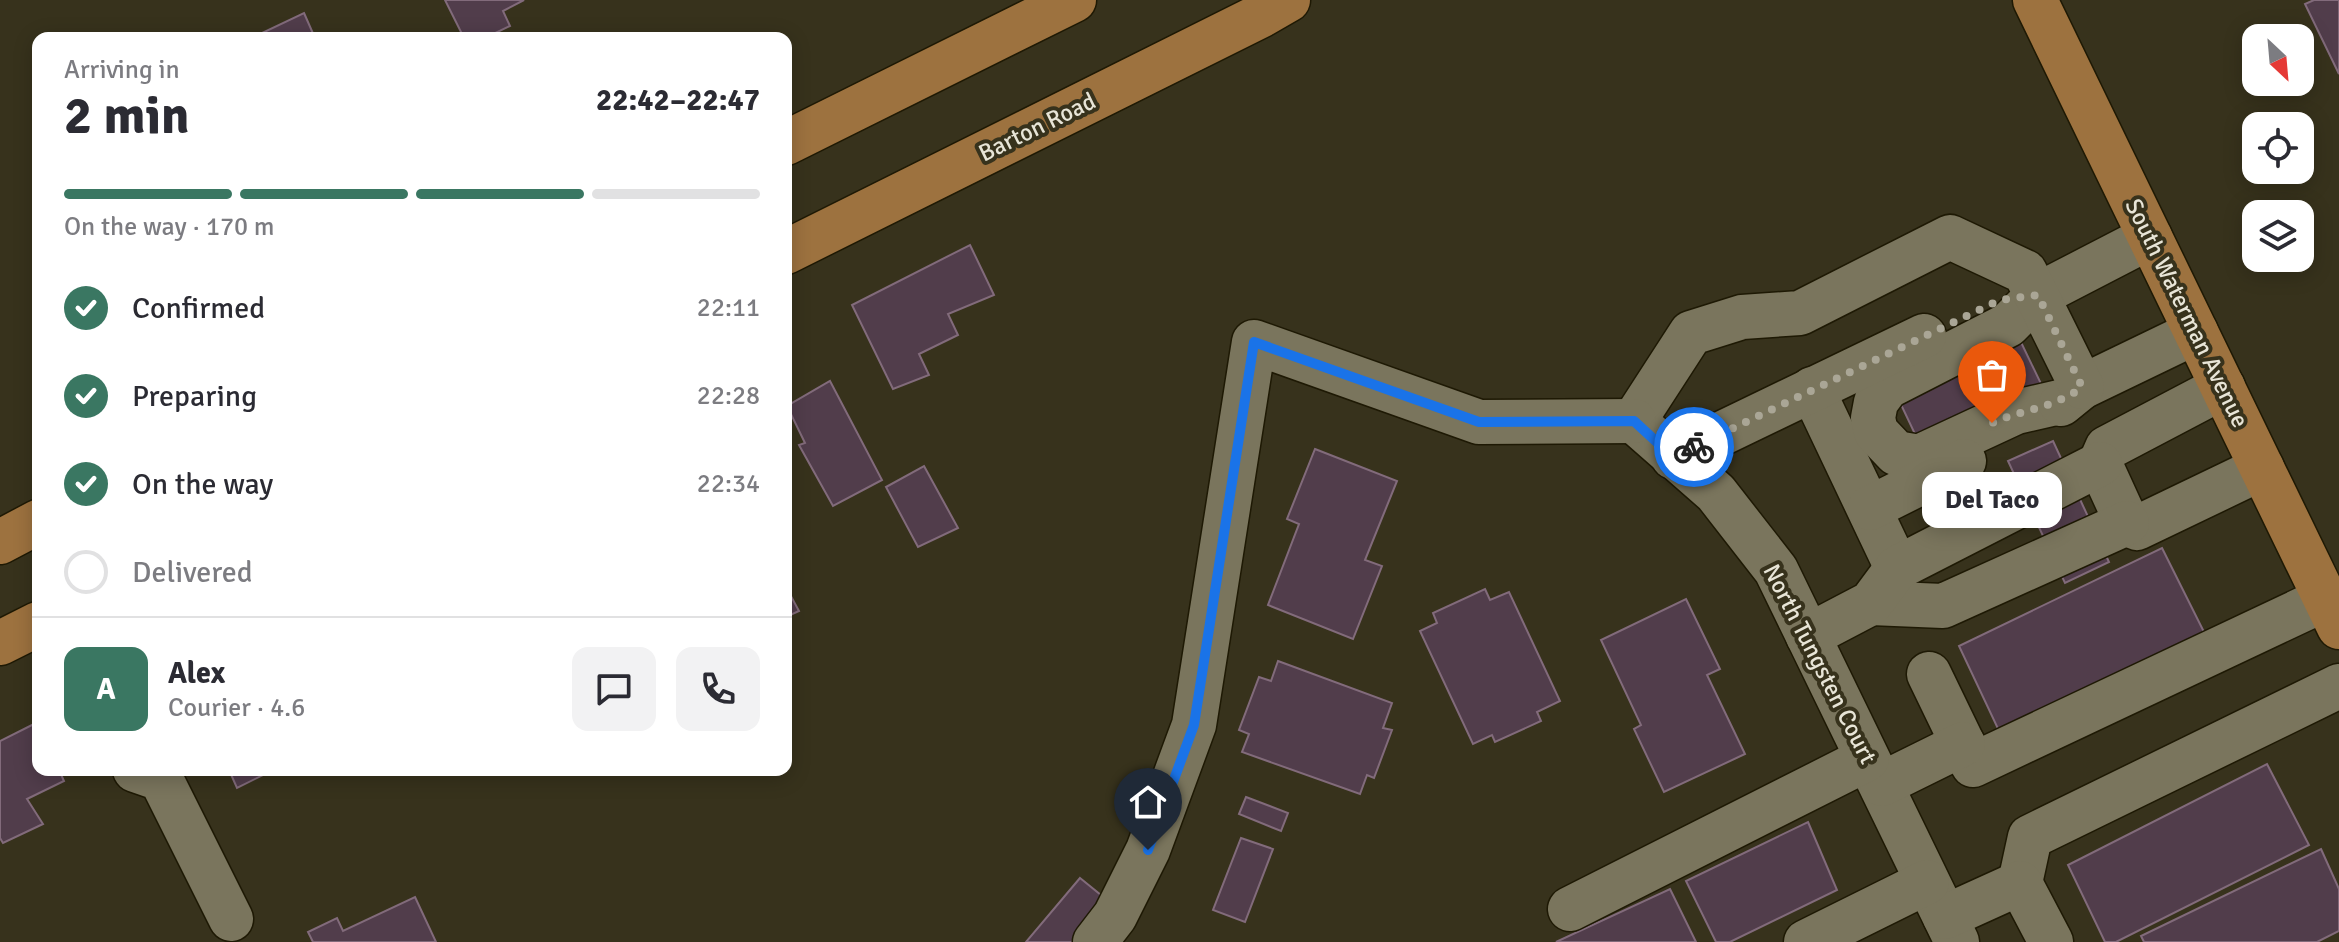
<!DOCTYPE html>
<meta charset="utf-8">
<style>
:root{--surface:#fff;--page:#f2f2f3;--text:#2b2b33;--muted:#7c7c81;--line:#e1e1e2;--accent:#3a7762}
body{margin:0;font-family:Signika,sans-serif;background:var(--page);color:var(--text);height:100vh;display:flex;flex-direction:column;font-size:30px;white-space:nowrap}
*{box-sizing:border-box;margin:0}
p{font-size:26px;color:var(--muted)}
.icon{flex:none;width:44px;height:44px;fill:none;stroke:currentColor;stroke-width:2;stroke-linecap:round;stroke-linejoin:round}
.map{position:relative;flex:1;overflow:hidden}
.panel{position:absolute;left:32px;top:32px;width:760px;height:744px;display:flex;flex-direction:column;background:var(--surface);border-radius:16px;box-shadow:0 4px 20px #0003}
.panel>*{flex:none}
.needle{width:52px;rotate:154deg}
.buttons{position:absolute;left:2242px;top:24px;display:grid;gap:16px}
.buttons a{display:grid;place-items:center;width:72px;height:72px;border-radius:16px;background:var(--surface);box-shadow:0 4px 20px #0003;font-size:40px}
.pin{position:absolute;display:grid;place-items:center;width:68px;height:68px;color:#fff;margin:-82px -34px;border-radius:50% 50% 50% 0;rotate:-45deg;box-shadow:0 0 8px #0007}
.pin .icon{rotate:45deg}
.courier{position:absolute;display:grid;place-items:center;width:80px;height:80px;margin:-40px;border:6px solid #1a73e8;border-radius:50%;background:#fff;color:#222;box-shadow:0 2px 10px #0007}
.bubble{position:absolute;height:56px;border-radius:16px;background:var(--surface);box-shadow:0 4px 20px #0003;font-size:26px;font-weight:800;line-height:56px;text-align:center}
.head em{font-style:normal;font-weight:800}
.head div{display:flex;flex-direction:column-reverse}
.head{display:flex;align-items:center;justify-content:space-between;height:136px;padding:0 32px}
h1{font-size:52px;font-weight:800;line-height:60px}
.bar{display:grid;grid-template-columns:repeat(4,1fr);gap:12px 8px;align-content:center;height:96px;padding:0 32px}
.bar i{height:10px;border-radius:6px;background:var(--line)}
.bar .current{background:var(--accent)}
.bar p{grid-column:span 4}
.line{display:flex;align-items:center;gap:20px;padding:0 32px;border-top:2px solid var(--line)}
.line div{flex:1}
.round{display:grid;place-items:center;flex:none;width:84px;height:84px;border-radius:16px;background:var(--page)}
ol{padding:0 32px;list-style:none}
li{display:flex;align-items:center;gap:24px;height:88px}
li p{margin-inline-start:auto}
li .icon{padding:8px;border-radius:50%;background:var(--accent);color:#fff;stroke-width:4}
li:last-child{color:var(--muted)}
li i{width:44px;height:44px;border:4px solid var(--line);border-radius:50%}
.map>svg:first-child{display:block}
</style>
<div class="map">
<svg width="2339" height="942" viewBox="0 0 2339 942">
<rect width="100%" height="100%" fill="#37321c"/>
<g fill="#513d4b" stroke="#826b7b" stroke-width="2">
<polygon points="445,0 524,0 503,11 510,26 485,38 464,38"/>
<polygon points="2314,0 2339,0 2339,74 2305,4"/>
<polygon points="304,13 315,38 264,38 262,33"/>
<polygon points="970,245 994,295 948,314 958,335 919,354 929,375 893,389 852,305"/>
<polygon points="2018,336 2045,392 1923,451 1896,394"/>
<polygon points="830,381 882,480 833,506 799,445 805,443 787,406"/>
<polygon points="2053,441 2109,562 2065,583 2008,461"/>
<polygon points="1315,449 1397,481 1365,560 1382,566 1353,639 1268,605 1299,524 1287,519"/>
<polygon points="924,466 958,528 918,547 886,487"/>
<polygon points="2162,548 2206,636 2000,733 1959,646"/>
<polygon points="786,587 799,611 786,617"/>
<polygon points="1485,589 1490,600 1509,592 1560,701 1537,712 1541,721 1495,742 1492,735 1473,744 1420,631 1437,623 1433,613"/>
<polygon points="1686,599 1720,669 1707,675 1745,754 1664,792 1634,729 1641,725 1601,640"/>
<polygon points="1278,661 1392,703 1383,728 1392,730 1374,778 1367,775 1360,794 1242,752 1249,734 1239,730 1259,677 1271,681"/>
<polygon points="36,723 38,728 38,770 59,770 64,781 27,799 43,824 3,843 0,838 0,741"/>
<polygon points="2267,764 2309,845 2116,942 2105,942 2068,865"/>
<polygon points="229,770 273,770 237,788"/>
<polygon points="1246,797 1288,813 1281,831 1239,814"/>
<polygon points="1808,822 1837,890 1730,942 1716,942 1686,881"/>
<polygon points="1241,838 1273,849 1245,922 1213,910"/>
<polygon points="2321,849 2339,889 2339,931 2317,942 2144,942 2141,936"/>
<polygon points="1080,878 1107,900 1072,942 1026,942"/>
<polygon points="1670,889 1696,942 1556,942"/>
<polygon points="415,897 436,942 313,942 308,932 337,918 343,931"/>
</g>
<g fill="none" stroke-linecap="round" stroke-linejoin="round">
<g stroke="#1e1904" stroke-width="47">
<g id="minor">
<polyline points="2223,387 2107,448 2100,464 2127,523 2137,528 2262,468"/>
<polyline points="1812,389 1897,568"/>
<polyline points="2064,401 2016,412 1919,457 1896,453 1876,432 1873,418 1876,402 1887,387 2008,325 2038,295 2150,237"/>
<polyline points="2061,404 2082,387 2196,332"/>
<polyline points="1634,421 1716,493 1776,570 1957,942"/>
<polyline points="1634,421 1691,333 1742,317 1800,313 1950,237 2025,272 2082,387"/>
<polyline points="1673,457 1924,336"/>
<polyline points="1870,508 1964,461"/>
<polyline points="1871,603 1943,606 2127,523"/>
<polyline points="1808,636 1871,603 1897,568 2100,464"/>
<polyline points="1929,674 1973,765 2325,599"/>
<polyline points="135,770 161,779 231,919"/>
<polyline points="1882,784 1963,744"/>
<polyline points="2020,883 2030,837 2339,686"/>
<polyline points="1570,909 1867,759"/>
<polyline points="1945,917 2020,883 2051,942"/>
<polyline points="1095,942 1115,916 1148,850 1194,725 1254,342 1479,422 1634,421"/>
<polyline points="1806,942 1927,882"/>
</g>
</g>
<g stroke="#1e1904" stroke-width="47">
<g id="major">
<polyline points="2035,0 2339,627"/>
<polyline points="786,143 1074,0"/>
<polyline points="786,252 1262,15 1288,0"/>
<polyline points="0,542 38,522"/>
<polyline points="0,643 38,624"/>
</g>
</g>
<use href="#minor" stroke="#7a755d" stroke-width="44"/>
<use href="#major" stroke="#9d723f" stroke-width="44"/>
</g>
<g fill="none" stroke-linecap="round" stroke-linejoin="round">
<path stroke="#aaa696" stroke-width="8" stroke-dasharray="0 14.4" d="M1694 447 2000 300 2038 295 2082 387C2055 408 2023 409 1992 423"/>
<polyline stroke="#1a73e8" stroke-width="10" points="1148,850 1194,725 1254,342 1479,422 1634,421 1673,457 1694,447"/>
</g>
<g text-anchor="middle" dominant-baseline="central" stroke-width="8" stroke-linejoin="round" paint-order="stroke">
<g font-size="24" fill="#e8e5d7" stroke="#37321c">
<text transform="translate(1037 127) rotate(-26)">Barton Road</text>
<text transform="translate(2187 313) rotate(64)">South Waterman Avenue</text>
<text transform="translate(1820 664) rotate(63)">North Tungsten Court</text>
</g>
</g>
</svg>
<div class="buttons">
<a><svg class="needle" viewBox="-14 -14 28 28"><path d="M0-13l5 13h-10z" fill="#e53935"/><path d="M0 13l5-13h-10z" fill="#7c7c81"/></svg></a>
<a><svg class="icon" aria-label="locate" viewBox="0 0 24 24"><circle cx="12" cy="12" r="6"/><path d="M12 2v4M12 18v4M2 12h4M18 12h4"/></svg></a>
<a><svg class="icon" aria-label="layers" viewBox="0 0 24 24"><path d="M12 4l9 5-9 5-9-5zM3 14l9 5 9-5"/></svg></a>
</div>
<div class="pin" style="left:1992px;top:423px;background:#ea580c"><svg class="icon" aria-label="bag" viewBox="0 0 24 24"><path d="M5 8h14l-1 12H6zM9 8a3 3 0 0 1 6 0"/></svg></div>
<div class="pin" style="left:1148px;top:850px;background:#1f2937"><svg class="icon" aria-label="home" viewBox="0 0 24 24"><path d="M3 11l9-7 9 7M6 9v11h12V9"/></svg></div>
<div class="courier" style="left:1694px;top:447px"><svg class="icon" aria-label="bike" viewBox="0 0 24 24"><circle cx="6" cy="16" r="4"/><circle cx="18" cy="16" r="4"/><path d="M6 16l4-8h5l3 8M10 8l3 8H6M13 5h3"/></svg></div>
<div class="bubble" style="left:1922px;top:472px;width:140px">Del Taco</div>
<section class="panel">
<div class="head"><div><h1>2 min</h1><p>Arriving in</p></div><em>22:42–22:47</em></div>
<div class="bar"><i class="current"></i><i class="current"></i><i class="current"></i><i></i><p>On the way · 170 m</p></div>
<ol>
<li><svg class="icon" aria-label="check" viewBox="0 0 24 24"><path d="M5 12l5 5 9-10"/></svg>Confirmed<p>22:11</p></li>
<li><svg class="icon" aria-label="check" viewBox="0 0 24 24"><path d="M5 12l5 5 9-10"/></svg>Preparing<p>22:28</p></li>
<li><svg class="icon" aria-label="check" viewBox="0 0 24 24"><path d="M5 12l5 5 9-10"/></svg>On the way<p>22:34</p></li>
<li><i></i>Delivered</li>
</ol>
<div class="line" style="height:144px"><b class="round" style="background:var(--accent);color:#fff">A</b><div><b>Alex</b><p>Courier · 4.6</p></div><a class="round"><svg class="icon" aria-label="chat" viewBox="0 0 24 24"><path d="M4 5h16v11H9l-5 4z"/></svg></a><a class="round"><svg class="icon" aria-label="phone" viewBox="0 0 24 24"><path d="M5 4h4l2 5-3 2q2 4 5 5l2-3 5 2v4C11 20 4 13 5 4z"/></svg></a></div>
</section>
</div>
